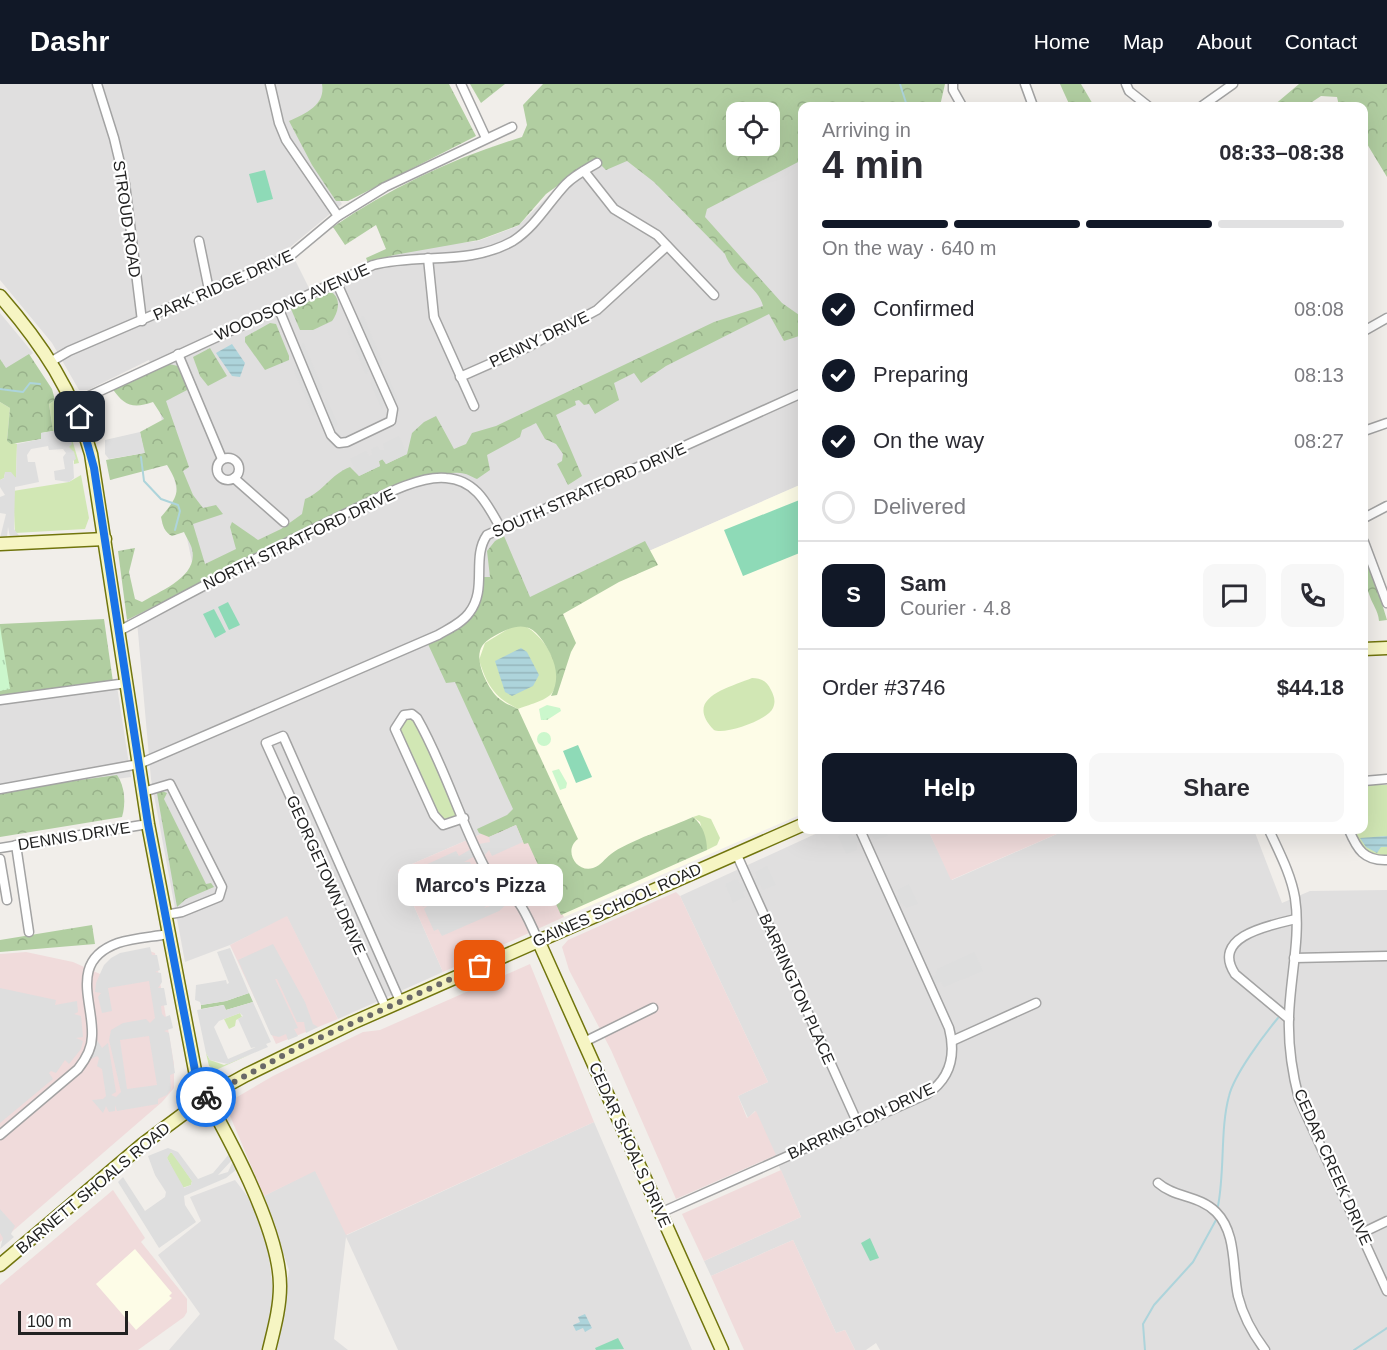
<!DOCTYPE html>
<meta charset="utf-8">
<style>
:root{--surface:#fff;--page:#f7f7f7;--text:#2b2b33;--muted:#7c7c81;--line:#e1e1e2;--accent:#111827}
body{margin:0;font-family:Helvetica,sans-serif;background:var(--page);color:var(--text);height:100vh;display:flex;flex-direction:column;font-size:22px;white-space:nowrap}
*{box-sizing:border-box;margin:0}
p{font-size:20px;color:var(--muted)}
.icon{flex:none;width:33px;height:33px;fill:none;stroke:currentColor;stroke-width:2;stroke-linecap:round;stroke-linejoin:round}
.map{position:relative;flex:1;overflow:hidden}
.panel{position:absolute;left:798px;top:18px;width:570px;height:732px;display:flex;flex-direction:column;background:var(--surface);border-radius:12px;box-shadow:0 6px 24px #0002}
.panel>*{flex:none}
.tools{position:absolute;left:726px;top:18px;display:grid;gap:12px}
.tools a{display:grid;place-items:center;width:54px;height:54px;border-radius:12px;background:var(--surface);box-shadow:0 6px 24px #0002;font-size:30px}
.scale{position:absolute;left:18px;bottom:15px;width:110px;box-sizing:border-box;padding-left:6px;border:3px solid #222;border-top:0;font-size:16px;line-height:21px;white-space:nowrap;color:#222;-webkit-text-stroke:4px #fff;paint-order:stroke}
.pin{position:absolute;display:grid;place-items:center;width:51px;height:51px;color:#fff;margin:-26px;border-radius:12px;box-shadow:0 3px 9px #0006}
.courier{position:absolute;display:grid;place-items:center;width:60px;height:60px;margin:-30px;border:4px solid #1a73e8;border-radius:50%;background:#fff;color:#222;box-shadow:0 2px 8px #0007}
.bubble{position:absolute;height:42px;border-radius:12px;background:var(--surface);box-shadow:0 6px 24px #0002;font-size:20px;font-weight:800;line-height:42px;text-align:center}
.head em{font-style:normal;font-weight:800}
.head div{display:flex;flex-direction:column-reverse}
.head{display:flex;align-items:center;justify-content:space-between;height:102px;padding:0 24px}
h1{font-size:39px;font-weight:800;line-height:45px}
.bar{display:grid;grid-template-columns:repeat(4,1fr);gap:9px 6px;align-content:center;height:72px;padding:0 24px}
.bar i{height:8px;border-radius:4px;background:var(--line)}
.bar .current{background:var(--accent)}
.bar p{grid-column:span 4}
.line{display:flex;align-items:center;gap:15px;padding:0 24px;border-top:2px solid var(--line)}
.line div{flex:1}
.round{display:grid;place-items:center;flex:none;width:63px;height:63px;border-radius:12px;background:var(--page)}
ol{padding:0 24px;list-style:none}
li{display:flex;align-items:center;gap:18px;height:66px}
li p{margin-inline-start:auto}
li .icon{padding:6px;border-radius:50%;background:var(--accent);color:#fff;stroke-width:4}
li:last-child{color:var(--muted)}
li i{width:33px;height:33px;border:3px solid var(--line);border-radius:50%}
.primary-button{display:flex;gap:12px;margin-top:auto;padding:12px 24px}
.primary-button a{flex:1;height:69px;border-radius:12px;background:var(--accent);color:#fff;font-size:24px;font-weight:800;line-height:69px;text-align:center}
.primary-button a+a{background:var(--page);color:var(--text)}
header{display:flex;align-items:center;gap:36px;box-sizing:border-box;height:84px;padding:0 30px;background:var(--accent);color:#fff}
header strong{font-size:28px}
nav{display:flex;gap:33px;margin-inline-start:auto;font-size:21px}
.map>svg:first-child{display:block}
</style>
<header>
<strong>Dashr</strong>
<nav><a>Home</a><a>Map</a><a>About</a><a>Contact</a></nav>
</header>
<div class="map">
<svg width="1387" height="1266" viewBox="0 0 1387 1266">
<defs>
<pattern id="forest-crowns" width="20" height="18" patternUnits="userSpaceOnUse" patternTransform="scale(1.5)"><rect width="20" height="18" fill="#b1cea1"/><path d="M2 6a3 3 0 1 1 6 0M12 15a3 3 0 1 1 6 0" fill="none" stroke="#98b18a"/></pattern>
<pattern id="park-tufts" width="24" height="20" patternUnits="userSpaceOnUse" patternTransform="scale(1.5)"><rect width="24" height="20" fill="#cbf7cc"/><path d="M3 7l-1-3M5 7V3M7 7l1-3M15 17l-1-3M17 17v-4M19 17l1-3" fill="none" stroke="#aed3af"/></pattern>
<pattern id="water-rules" width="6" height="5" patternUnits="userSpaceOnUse" patternTransform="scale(1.5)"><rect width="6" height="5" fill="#add4db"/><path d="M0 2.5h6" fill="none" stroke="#95b6bc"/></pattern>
</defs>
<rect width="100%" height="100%" fill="#f1eeea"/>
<g fill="#e0dfdf">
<polygon points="0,0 325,0 330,29 291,40 342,120 289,164 309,204 363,180 415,164 478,157 518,142 577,83 621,67 754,86 802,74 802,400 441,558 518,734 398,786 443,888 338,935 287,833 230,861 185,878 151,695 136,526 195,492 149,276 88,306 79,306 52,259 0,196"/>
<polygon points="0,229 33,269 9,288 0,280"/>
<polygon points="116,596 131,693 0,711 0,610"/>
<polygon points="824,746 928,746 952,796 1066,746 1254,746 1282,819 1310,807 1387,806 1387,1266 880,1266 876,1259 866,1266 855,1266 845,1246 836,1249 793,1156 711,1192 704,1177 801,1133 755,1027 748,1034 738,1012 768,998 680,812"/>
<polygon points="594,1038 692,1266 398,1266 346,1153 334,1255 348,1266 277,1266 289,1186 264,1112 315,1086 347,1151"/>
<polygon points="235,1096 251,1117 268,1164 275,1224 264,1266 169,1266 200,1230 158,1171 201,1137 190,1113"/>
</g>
<g fill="#f0dbdb">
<polygon points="518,734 564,833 443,888 398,786"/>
<polygon points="928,746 1066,746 951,796"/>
<polygon points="676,808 680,812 768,998 738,1012 747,1034 756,1027 776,1071 676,1115 611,966 569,886 562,863 568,856"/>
<polygon points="287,832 338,935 276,960 230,861"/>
<polygon points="147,866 155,869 174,980 174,1004 162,1018 0,1158 0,870 26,868 73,878 100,890"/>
<polygon points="530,880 594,1038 346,1151 315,1087 264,1112 225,1020 273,992 363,948 380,946"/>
<polygon points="781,1086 801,1133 704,1177 682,1130"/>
<polygon points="113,1106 145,1154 141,1158 187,1215 187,1228 184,1233 138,1266 0,1266 0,1201"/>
<polygon points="793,1156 836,1249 845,1246 855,1266 744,1266 711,1192"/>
</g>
<g fill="#fdfce7">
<polygon points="802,400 802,730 564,833 441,558"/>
<polygon points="135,1165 172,1209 169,1212 172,1214 136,1246 96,1200"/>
</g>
<g fill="#d1e7b4">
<polygon points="55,316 67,338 79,379 74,380 74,368 70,366 59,347 53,347 49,320"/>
<polygon points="0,318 10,324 7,357 17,360 16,394 5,389 4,394 0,396"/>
<polygon points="81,391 89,434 85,445 15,449 13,407 69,398"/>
<path d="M523 541C543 550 569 588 552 609 546 617 527 621 518 625 494 613 487 601 479 576L485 559 513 542Z"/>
<path d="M752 594C761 594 767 597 771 606 774 612 776 617 773 624 768 636 725 651 714 646 683 614 728 604 752 594Z"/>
<polygon points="409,633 418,638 458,732 447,738 438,734 399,643 399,638"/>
<path d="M1364 700 1387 701V752L1361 755 1387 763V774C1367 773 1361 762 1351 746H1364Z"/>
<polygon points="699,731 711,735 720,754 717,761 707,766 700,738 693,733"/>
<polygon points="240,929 242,933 236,936 235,942 229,945 224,935"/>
<polygon points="206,969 210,976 224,981 251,970 216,986 209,982"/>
<polygon points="169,1068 173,1069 192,1097 191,1101 182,1104 167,1074"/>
</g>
<g fill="url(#forest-crowns)" fill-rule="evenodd">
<path d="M322 0H449L476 52 348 117H336L312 81 289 37C305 30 326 21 322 0Z"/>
<polygon points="470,0 505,0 481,19"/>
<path d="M543 0H945L940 22H848L829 19 828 22H802V76L707 125 705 133 782 219 802 233V251L784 257 769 230 666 282 641 299 634 289 614 299 619 316 595 330 589 320 584 321 579 316 575 317 576 321 556 331 582 392 568 401 557 380 562 377 563 370 556 360 545 355 536 339 522 346 520 353 487 371 490 386 477 395C472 393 466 389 460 389 436 387 412 400 390 408 299 443 215 493 127 536L118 467 135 464 129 488 135 515 142 518C159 507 199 493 192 465 191 460 186 453 184 448L172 452C164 448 163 442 161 433 179 412 182 405 167 381L110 396 106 376 144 369 140 348 164 335 153 318C133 325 124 322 112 304L169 280 178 282 189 305 166 317 189 383 183 387 193 411 203 424 216 421 223 430 193 440 205 480 236 465 230 443 232 438 258 456 281 445 302 430 305 415C324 407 330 391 350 383L359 392 380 382 379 377 383 375 386 380 407 370 412 349 424 338 436 332 454 365 466 360 472 349 496 342 714 238 763 222C759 203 732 192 725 170L654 98 627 77 606 86 595 75 546 110 519 141 479 156 394 171 368 179 366 174 386 165 376 141 345 161 333 143C391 103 456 73 522 53L527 41 523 21ZM736 28H770V62H736Z"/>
<polygon points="1060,0 1081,0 1094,22 1070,22"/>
<polygon points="1299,0 1387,0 1387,93 1364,55 1364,22 1339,22 1337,13 1321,12 1306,22 1273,22"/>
<path d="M331 208C342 214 338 229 332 237L313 246H300L291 225Z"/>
<polygon points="270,239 276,240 289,272 289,276 265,286 245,258 245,253"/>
<polygon points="210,264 227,292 208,302 200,292 193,273"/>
<polygon points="29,270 52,305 55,316 49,320 53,347 41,349 41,355 11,360 7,357 10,324 0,318 0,275 6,284"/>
<path d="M504 452 530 513 645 457 658 481 619 498 563 530 576 559 571 568 557 611 551 612C559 597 557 584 550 569 535 540 523 536 496 551 489 555 482 559 480 567 476 581 490 609 501 616 506 620 512 622 518 625L578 755C563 766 576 789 593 784 602 781 604 775 611 770 626 758 673 742 693 733 703 741 707 754 707 766L561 831 528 759 524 760 516 741 489 753 479 749 477 745 507 731 513 725 455 598 446 599 427 558C461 541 481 536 482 493H490L487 467 495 457Z"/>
<path d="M1364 461 1387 536 1379 537C1378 526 1372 520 1369 510 1363 494 1364 478 1364 461Z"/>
<polygon points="104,535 113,598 0,612 0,540"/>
<path d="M117 691C125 702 126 720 122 733L0 753V707Z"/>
<polygon points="162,707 167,709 164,715 206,800 211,799 214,803 186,815 177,823 157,709"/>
<polygon points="92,841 95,860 0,868 0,856"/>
<polygon points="249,909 253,918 226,926 223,921 201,925 201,921 226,917"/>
</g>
<g fill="url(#park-tufts)">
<polygon points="0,542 10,605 0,607"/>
<polygon points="547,621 560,624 561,627 547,636 541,636 539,625"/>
<circle cx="544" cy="655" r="7"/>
<polygon points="559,685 567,699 566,704 560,706 552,687"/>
</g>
<g fill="#8edab7">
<polygon points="265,86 273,115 257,119 249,90"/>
<polygon points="802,415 802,468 743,492 724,446"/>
<polygon points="228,518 240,541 229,546 218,523"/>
<polygon points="214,525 226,548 215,554 203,530"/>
<polygon points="578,661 592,693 576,699 563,667"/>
<polygon points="870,1154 879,1174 870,1177 861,1159"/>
<polygon points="618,1254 624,1265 596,1266 595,1264"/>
</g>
<g fill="#dedede" fill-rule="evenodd">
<polygon points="363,231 383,279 379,287 358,239"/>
<polygon points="350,237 370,284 366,291 347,246"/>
<polygon points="303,258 323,305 320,313 299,266"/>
<polygon points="296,278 317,325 314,333 294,287"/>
<polygon points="386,287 398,315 395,324 383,296"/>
<polygon points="373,292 384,317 382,326 370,299"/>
<polygon points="326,313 338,340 334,348 324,321"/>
<polygon points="59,346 61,352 69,351 72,360 69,363 74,368 76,375 73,377 74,394 69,398 55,396 54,387 65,385 63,373 66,369 63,365 49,366 48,362 31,365 27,371 28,378 35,378 39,398 15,403 14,445 20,453 10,453 8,443 7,453 0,454 6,430 0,429 0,413 5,411 0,403 0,396 4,394 5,388 11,388 16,394 17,360 41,355 41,349"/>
<polygon points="140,348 145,369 109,375 105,370 105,356"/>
<polygon points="399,352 407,370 386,380 382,375 378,378 380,382 359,392 350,375 366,367 369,372 372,371 371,365 378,362 380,366 384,366 383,360"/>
<polygon points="516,741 523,758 492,772 489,766 484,772 479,760 490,758 489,753"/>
<polygon points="885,746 888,752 875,756 872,752 868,755 864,747"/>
<polygon points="850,747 853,752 857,750 861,758 857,759 857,766 846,770 838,752"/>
<polygon points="471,765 477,775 473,773 464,778 470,778 479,798 475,802 481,801 489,820 484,824 499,819 503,809 513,819 509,818 499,827 442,852 438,845 434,847 424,825 428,821 423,823 410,793 421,788 421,783 456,767 459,772"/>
<polygon points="767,782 776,801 763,806 760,801 756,804 752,796 757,794 755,788"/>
<polygon points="737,795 740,800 744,798 748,806 743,808 745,813 733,819 725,800"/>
<polygon points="909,800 918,820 906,824 902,819 898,821 894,813 899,811 897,806"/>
<polygon points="273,860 305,918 313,940 318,943 306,949 304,938 297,938 277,895 275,895 298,944 294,945 298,952 288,956 286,950 279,953 271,951 238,876"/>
<path d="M150 863 152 871H157L160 886 155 888 161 889 162 898 158 904H164L167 921 161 922 162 930 165 933 170 931 173 944 164 947 169 949 175 989 170 991 171 1005 167 1011 158 1015V1020L117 1027 115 1021V1027L109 1028 106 1022 103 1029 92 1016 103 1015 106 1012 102 985 97 982 99 974 97 972 91 975 97 956 102 964 108 959 116 1008 111 1011 116 1013 121 1008 109 956 111 946 123 939 146 935 150 939 155 934 149 897 108 904 112 927 102 929 98 913 101 909 95 908 96 899 104 881 111 874 120 869ZM149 952 157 1001 127 1005 120 956Z"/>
<polygon points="230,864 249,909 226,917 201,921 200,918 195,916 196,901 226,896 227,900 229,899 217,868"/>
<polygon points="974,868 983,887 944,903 941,898 938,899 935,904 929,891 935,892 937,885"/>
<polygon points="0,904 56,916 55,921 77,917 78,928 74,930 81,932 83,953 76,954 83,957 81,965 69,980 65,976 56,989 51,987 49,989 53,995 0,1039"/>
<path d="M253 918 271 958 266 960 268 963 228 980 210 976 206 969 197 926 224 921 226 926ZM240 929 243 932 238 935 251 964 256 963 228 975 214 943 219 937Z"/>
<path d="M168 1064 178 1068 198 1095 213 1089 230 1069 232 1076 218 1091 228 1088 233 1077 237 1085 226 1094 184 1112 185 1121 196 1138 159 1164 118 1098 123 1093 145 1127 165 1113 166 1108 155 1091 148 1072ZM171 1068 192 1097 191 1101 184 1104 167 1074Z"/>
<polygon points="0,1125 15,1142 11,1150 14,1153 0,1165 3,1154 0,1149"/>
</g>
<g fill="url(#water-rules)">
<polygon points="232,260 245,279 240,293 232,292 216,269"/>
<polygon points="521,564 527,568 539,591 533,602 512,612 505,608 495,577"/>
<polygon points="1387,752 1387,763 1381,763 1377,769 1366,763 1360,754"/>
<polygon points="585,1230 592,1244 585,1248 583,1244 576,1247 573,1241 580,1238 578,1233"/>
</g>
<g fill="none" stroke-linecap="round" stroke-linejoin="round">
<g stroke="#add4db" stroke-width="2">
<polyline points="900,0 907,22"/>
<polyline points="0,305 23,308 30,299 40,300"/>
<polyline points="141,373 144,397 161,415 178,421 180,427 175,446"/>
<path d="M1218 1122C1225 1086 1220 1045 1229 1012 1234 991 1263 952 1278 934"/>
<polyline points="1145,1266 1143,1240 1154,1221 1193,1178 1216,1136"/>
<polyline points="1354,1266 1387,1244"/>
</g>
<g stroke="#a3a3a3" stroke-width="11">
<g id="street">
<polyline points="97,0 114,54 125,100 142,237"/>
<polyline points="270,0 279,39 286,56 338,132"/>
<polyline points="461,0 486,54"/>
<polyline points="953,0 953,6 962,22"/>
<polyline points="1025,0 1033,22"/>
<polyline points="1126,0 1129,7 1148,22"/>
<polyline points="1202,22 1233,0"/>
<polyline points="584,87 614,125 657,151 714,211"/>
<polyline points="199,157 209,206"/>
<polyline points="428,174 434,233 474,322"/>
<polyline points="278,223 331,351 339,359 347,358 391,337 393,325 336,197"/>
<polyline points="1364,247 1387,234"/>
<polyline points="178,270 222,375"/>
<polyline points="52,277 69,267 290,172 338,132 385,103 512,43"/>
<polyline points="460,293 528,263 597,226 667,162"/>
<path d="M74 319 373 181C419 169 469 182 513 157 536 142 548 119 566 100 575 91 587 85 597 79"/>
<polyline points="1364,347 1387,339"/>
<circle cx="228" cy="385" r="11"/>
<polyline points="234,394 284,438"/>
<polyline points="1364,434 1387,422"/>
<polyline points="1364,458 1387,519"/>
<path d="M119 547C196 506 273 464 351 427 376 415 418 391 446 394 476 396 487 420 500 443"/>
<polyline points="0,616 127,599"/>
<polyline points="1364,697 1387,695"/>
<path d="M0 705 139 680 438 551C448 545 462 539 469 529 488 505 471 474 487 451L802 309"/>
<polyline points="143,708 170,700 222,803 219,813 182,828 165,831"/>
<path d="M464 734 443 741 434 731 395 645 404 631 412 630 417 634C444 681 459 734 484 782 493 798 508 805 519 819 527 830 532 844 538 856"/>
<path d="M1269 746C1279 768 1291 790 1295 814 1301 853 1290 894 1289 933 1288 961 1292 988 1299 1015L1387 1207"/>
<path d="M1349 746C1357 765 1364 777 1387 776"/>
<polyline points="16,761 29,848"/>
<polyline points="0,764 148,740"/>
<polyline points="736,769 858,1040"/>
<polyline points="0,775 7,816"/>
<polyline points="1294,874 1387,872"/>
<polyline points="386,924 266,659 283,652 400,917"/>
<path d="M1289 935 1235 890C1210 852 1271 841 1296 835"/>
<polyline points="952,957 1036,919"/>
<polyline points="584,958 653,924"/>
<path d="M0 1051 78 985C86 975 92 964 92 952 94 919 68 877 118 859 134 854 152 853 168 850"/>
<path d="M1158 1099C1175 1114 1199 1111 1216 1128 1237 1149 1232 1184 1238 1212 1243 1232 1253 1250 1265 1266"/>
<path d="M660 1129 927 1010C951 994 956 971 949 944L860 746"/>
<polyline points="1362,1149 1387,1137"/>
</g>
</g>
<g stroke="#71750d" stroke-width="15">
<g id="secondary">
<path d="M0 212C42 260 74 308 91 370L148 740 197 997C226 1048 280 1145 280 1202 280 1224 274 1245 269 1266"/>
<polyline points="0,460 105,455"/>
<polyline points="1364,565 1387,564"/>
<polyline points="538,856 722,1266"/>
<polyline points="0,1181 143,1060 206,1013 246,991 352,939 802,741"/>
</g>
</g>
<use href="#street" stroke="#fff" stroke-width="8"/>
<use href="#secondary" stroke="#f6f5c3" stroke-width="12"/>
</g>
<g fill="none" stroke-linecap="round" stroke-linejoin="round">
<polyline stroke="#6a6968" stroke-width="6" stroke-dasharray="0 10.8" points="206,1013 299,963 480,882"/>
<polyline stroke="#1a73e8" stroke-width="8" points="80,333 94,384 148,740 197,997 206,1013"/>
</g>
<g text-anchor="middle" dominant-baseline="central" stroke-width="4.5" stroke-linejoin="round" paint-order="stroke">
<g font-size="16" fill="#222" stroke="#fff">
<text transform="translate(127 135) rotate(82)">STROUD ROAD</text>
<text transform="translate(223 201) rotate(-24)">PARK RIDGE DRIVE</text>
<text transform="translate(292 218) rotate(-24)">WOODSONG AVENUE</text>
<text transform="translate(539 255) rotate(-26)">PENNY DRIVE</text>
<text transform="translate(589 406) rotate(-24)">SOUTH STRATFORD DRIVE</text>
<text transform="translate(299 455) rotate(-26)">NORTH STRATFORD DRIVE</text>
<text transform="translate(74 752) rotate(-9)">DENNIS DRIVE</text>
<text transform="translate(326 791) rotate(66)">GEORGETOWN DRIVE</text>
<text transform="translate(617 821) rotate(-24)">GAINES SCHOOL ROAD</text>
<text transform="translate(797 905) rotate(66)">BARRINGTON PLACE</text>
<text transform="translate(861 1037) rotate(-25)">BARRINGTON DRIVE</text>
<text transform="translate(630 1061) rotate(66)">CEDAR SHOALS DRIVE</text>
<text transform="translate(1333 1083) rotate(66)">CEDAR CREEK DRIVE</text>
<text transform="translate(93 1104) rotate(-40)">BARNETT SHOALS ROAD</text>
</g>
</g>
</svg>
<div class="tools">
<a><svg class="icon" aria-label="locate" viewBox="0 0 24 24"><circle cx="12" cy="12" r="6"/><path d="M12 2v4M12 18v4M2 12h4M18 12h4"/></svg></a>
</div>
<div class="scale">100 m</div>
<div class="pin" style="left:480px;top:882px;background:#ea580c"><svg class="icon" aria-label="bag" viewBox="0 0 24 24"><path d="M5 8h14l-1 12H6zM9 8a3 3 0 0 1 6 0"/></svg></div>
<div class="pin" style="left:80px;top:333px;background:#1f2937"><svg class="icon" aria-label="home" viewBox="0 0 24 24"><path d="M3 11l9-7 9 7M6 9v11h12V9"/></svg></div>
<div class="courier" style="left:206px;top:1013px"><svg class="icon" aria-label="bike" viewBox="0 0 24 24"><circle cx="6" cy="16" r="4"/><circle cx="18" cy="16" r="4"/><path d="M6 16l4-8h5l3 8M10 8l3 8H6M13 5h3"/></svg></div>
<div class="bubble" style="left:398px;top:780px;width:165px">Marco's Pizza</div>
<section class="panel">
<div class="head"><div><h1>4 min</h1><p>Arriving in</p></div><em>08:33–08:38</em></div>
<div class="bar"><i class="current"></i><i class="current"></i><i class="current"></i><i></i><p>On the way · 640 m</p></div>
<ol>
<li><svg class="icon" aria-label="check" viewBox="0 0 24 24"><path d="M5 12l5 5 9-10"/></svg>Confirmed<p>08:08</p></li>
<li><svg class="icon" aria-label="check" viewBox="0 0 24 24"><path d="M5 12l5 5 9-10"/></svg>Preparing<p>08:13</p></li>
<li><svg class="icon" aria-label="check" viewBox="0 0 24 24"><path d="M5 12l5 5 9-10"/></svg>On the way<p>08:27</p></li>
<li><i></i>Delivered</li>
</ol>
<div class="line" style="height:108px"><b class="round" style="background:var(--accent);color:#fff">S</b><div><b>Sam</b><p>Courier · 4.8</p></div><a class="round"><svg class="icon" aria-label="chat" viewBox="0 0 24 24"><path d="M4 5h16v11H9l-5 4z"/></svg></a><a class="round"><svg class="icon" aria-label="phone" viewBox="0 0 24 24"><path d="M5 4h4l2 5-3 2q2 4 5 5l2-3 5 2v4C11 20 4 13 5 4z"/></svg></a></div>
<div class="line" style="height:78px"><div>Order #3746</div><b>$44.18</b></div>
<div class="primary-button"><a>Help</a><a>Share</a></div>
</section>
</div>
